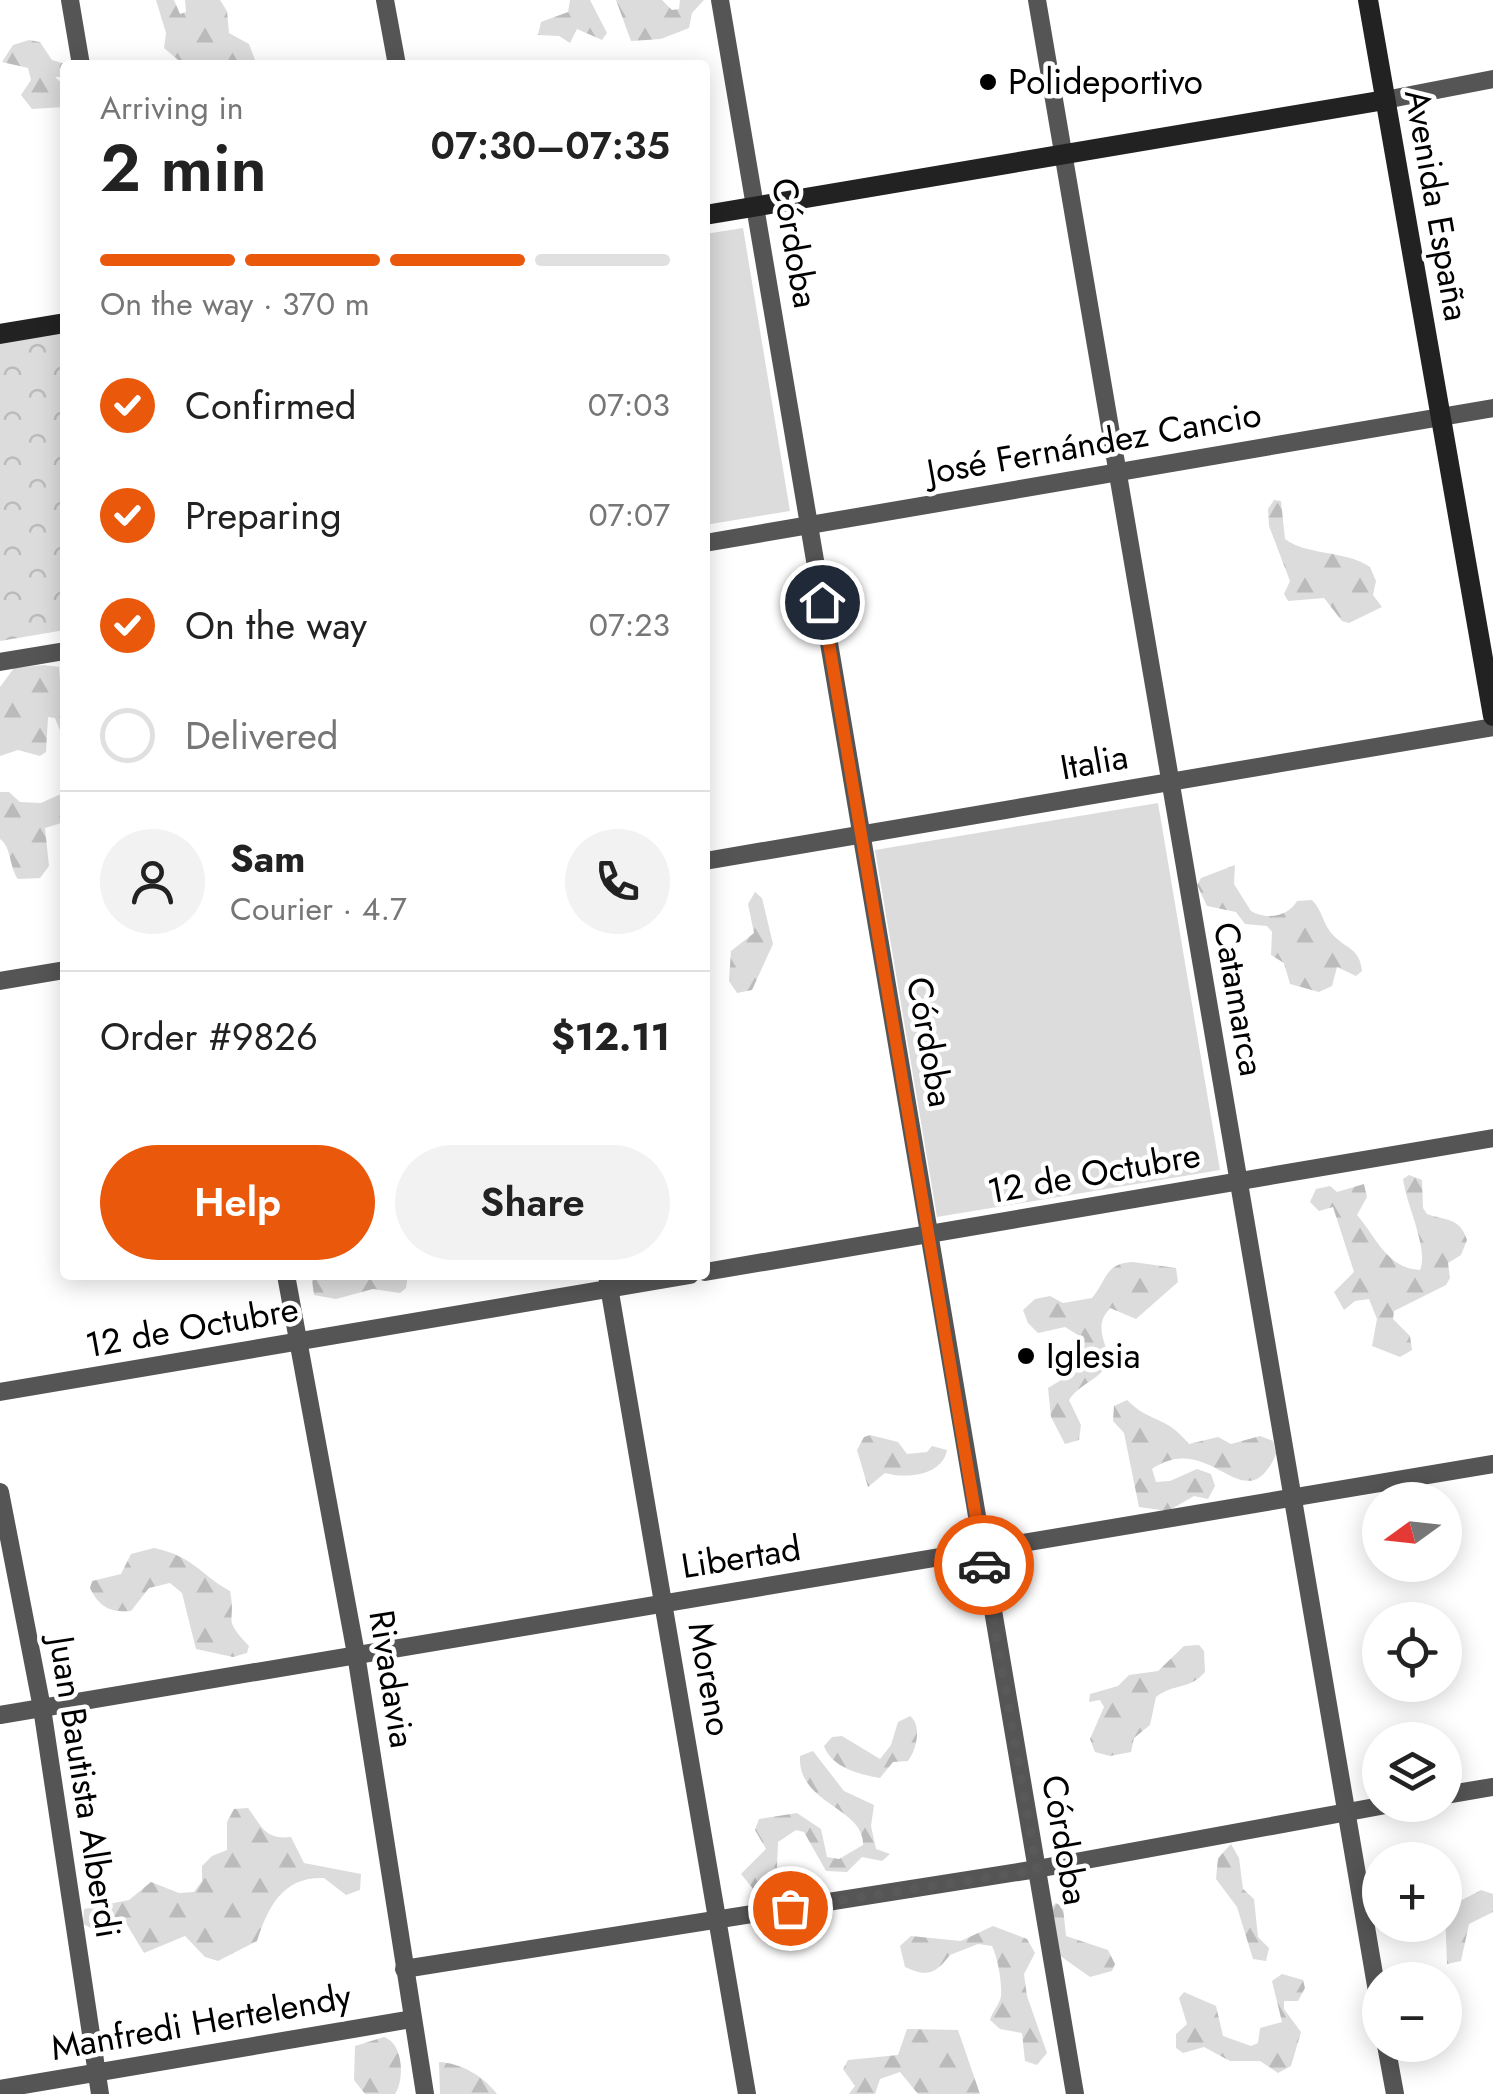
<!DOCTYPE html>
<meta charset="utf-8">
<style>
:root{--surface:#fff;--page:#f2f2f2;--text:#222;--muted:#767676;--line:#e0e0e0;--accent:#ea580c}
body{margin:0;font-family:Jost,sans-serif;background:var(--page);color:var(--text);height:100vh;display:flex;flex-direction:column;font-size:38px;white-space:nowrap}
*{box-sizing:border-box;margin:0}
p{font-size:32px;color:var(--muted)}
.icon{flex:none;width:55px;height:55px;fill:none;stroke:currentColor;stroke-width:2;stroke-linecap:round;stroke-linejoin:round}
.map{position:relative;flex:1;overflow:hidden}
.details{position:absolute;left:60px;top:60px;width:650px;height:1220px;display:flex;flex-direction:column;background:var(--surface);border-radius:10px;box-shadow:0 5px 25px #0003}
.details>*{flex:none}
.needle{width:65px;rotate:255deg}
.buttons{position:absolute;left:1362px;top:1482px;display:grid;gap:20px}
.buttons a{display:grid;place-items:center;width:100px;height:100px;border-radius:50%;background:var(--surface);box-shadow:0 5px 25px #0003;font-size:50px}
.pin{position:absolute;display:grid;place-items:center;width:85px;height:85px;color:#fff;margin:-42px;border:5px solid #fff;border-radius:50%;box-shadow:0 2px 10px #0007}
.courier{position:absolute;display:grid;place-items:center;width:100px;height:100px;margin:-50px;border:8px solid #ea580c;border-radius:50%;background:#fff;color:#222;box-shadow:0 2px 12px #0007}
.headline em{font-style:normal;font-weight:600}
.headline div{display:flex;flex-direction:column-reverse}
.headline{display:flex;align-items:center;justify-content:space-between;height:170px;padding:0 40px}
h1{font-size:65px;font-weight:600;line-height:75px}
.bar{display:grid;grid-template-columns:repeat(4,1fr);gap:15px 10px;align-content:center;height:120px;padding:0 40px}
.bar i{height:12px;border-radius:8px;background:var(--line)}
.bar .selected{background:var(--accent)}
.bar p{grid-column:span 4}
.line{display:flex;align-items:center;gap:25px;padding:0 40px;border-top:2px solid var(--line)}
.line div{flex:1}
.round{display:grid;place-items:center;flex:none;width:105px;height:105px;border-radius:52px;background:var(--page)}
ol{padding:0 40px;list-style:none}
li{display:flex;align-items:center;gap:30px;height:110px}
li p{margin-inline-start:auto}
li .icon{padding:10px;border-radius:50%;background:var(--accent);color:#fff;stroke-width:4}
li:last-child{color:var(--muted)}
li i{width:55px;height:55px;border:5px solid var(--line);border-radius:50%}
.primary-button{display:flex;gap:20px;margin-top:auto;padding:20px 40px}
.primary-button a{flex:1;height:115px;border-radius:60px;background:var(--accent);color:#fff;font-size:40px;font-weight:600;line-height:115px;text-align:center}
.primary-button a+a{background:var(--page);color:var(--text)}
.map>svg:first-child{display:block}
</style>
<div class="map">
<svg width="1493" height="2094" viewBox="0 0 1493 2094">
<defs>
<pattern id="forest-firs" width="22" height="20" patternUnits="userSpaceOnUse" patternTransform="scale(2.5)"><rect width="22" height="20" fill="#dcdcdc"/><path d="M5 1l3.5 6h-7zM16 11l3.5 6h-7z" fill="#bbb"/></pattern>
<pattern id="park-crowns" width="20" height="18" patternUnits="userSpaceOnUse" patternTransform="scale(2.5)"><rect width="20" height="18" fill="#dcdcdc"/><path d="M2 6a3 3 0 1 1 6 0M12 15a3 3 0 1 1 6 0" fill="none" stroke="#bbb"/></pattern>
</defs>
<rect width="100%" height="100%" fill="#fff"/>
<g fill="url(#forest-firs)">
<polygon points="156,0 174,0 180,14 186,12 185,0 220,0 227,11 229,33 249,44 257,65 184,65 164,48 166,33"/>
<polygon points="570,0 590,0 607,33 602,40 577,29 570,43 559,36 538,35 541,22 568,12"/>
<polygon points="616,0 662,0 672,10 679,9 680,0 704,0 692,13 689,28 661,39 631,41"/>
<polygon points="29,40 40,42 52,60 69,65 65,65 65,77 55,77 65,86 65,107 32,109 21,95 31,80 28,68 2,62 13,45"/>
<path d="M1274 500 1281 501 1285 539C1308 556 1345 550 1370 567L1376 581 1373 595 1382 607 1349 623 1342 621 1324 598 1288 601 1284 594 1290 581 1269 526 1268 509Z"/>
<polygon points="44,665 59,667 65,743 55,718 48,717 46,752 40,756 18,750 0,756 0,687 14,668"/>
<path d="M0 792H9L20 802 41 803 65 792V822L45 828 49 866 40 878 18 879C9 867 12 848 0 839Z"/>
<path d="M1235 865 1234 884 1251 911C1266 920 1288 917 1297 901L1312 900C1323 911 1323 925 1333 935 1346 949 1360 948 1362 971L1356 976 1337 967 1332 986 1319 992 1290 984 1284 963 1271 955 1272 932 1267 926 1245 924 1236 912 1207 906 1197 885 1201 878Z"/>
<polygon points="755,892 762,898 773,944 752,990 737,993 729,981 731,951 754,933 748,904"/>
<path d="M1409 1175 1422 1180 1423 1208 1427 1214C1446 1221 1460 1217 1467 1240L1461 1255 1448 1263 1450 1278 1446 1285 1394 1311 1393 1319 1410 1336 1412 1350 1400 1357 1372 1346 1377 1319 1369 1299 1355 1301 1344 1310 1334 1292 1354 1272 1333 1207 1319 1211 1310 1202 1316 1189 1330 1186 1337 1192 1364 1184 1367 1197 1357 1215C1375 1235 1386 1268 1420 1270 1429 1249 1406 1204 1403 1179Z"/>
<path d="M1133 1262 1176 1268 1178 1282 1136 1319 1110 1308C1093 1327 1106 1340 1109 1362 1099 1381 1080 1383 1069 1400L1081 1425 1079 1440 1065 1444 1051 1417 1048 1388 1086 1365 1078 1335 1065 1327 1038 1333 1028 1323 1023 1310 1035 1299 1050 1296 1063 1303 1092 1298C1107 1280 1105 1263 1133 1262Z"/>
<polygon points="317,1275 408,1275 406,1288 400,1293 373,1289 336,1299 314,1295 312,1280"/>
<path d="M1127 1400C1151 1424 1164 1414 1189 1444L1218 1437 1231 1444 1260 1436 1273 1441 1276 1454C1245 1525 1211 1428 1152 1469L1156 1482 1170 1481 1197 1469 1211 1474 1215 1486 1208 1499 1194 1496 1168 1511 1139 1507 1124 1433 1113 1421 1114 1406Z"/>
<path d="M870 1435 898 1442 907 1454 927 1452 932 1446 947 1450C942 1476 906 1479 885 1473L868 1487 857 1450 864 1437Z"/>
<path d="M154 1548C195 1557 199 1574 230 1591 237 1625 221 1616 249 1646L247 1653 233 1657 196 1649 182 1593 170 1583 149 1588 131 1611C111 1613 99 1607 90 1588L92 1581 121 1574 131 1554Z"/>
<path d="M1199 1645 1204 1651 1205 1672C1190 1690 1174 1683 1156 1697L1150 1725 1134 1738 1131 1752 1110 1756 1095 1752 1090 1739 1104 1707 1100 1700 1089 1702 1090 1694 1118 1686 1129 1675 1158 1671 1184 1646Z"/>
<path d="M910 1716C922 1725 917 1749 908 1761L893 1762 880 1778C859 1774 832 1768 824 1746L832 1737 842 1736 880 1759 891 1745 898 1722Z"/>
<path d="M813 1751 844 1791 874 1805 871 1826 876 1849 890 1854 882 1861 862 1857 847 1872 826 1871 804 1832 796 1830 778 1842 776 1890H754L741 1874 766 1849 755 1830 759 1819 797 1813 821 1829 827 1857 839 1859 863 1845C865 1808 797 1804 800 1756Z"/>
<path d="M248 1808C262 1827 265 1840 291 1837L304 1863 361 1874 360 1890 346 1895 324 1878C284 1876 268 1906 257 1941L218 1961 205 1957 185 1936 144 1953 126 1923 97 1931 83 1924 84 1909 129 1900 151 1882 179 1893 194 1892 202 1881V1866L212 1856 227 1850V1822L234 1809Z"/>
<polygon points="1231,1844 1239,1858 1243,1889 1254,1899 1258,1937 1269,1948 1266,1961 1253,1959 1237,1907 1216,1879 1218,1858"/>
<polygon points="1481,1890 1493,1894 1493,1912 1469,1924 1461,1961 1447,1964 1445,1909"/>
<polygon points="1056,1903 1063,1907 1066,1936 1108,1950 1115,1964 1112,1971 1090,1977 1059,1955 1050,1908"/>
<path d="M993 1926 1027 1939 1035 1953 1024 1974 1027 1996 1047 2053 1037 2065 1025 2061 1022 2033 1000 2029 990 2020C992 2012 1000 2004 1001 1996 1002 1983 998 1958 992 1946L978 1944 950 1955C936 1973 928 1978 905 1967L900 1946 911 1936 961 1941Z"/>
<polygon points="1282,1974 1303,1980 1305,1988 1298,2001 1284,2001 1284,2009 1301,2032 1291,2066 1278,2073 1260,2061 1230,2061 1204,2047 1183,2053 1176,2048 1176,2034 1187,2024 1179,1998 1184,1992 1216,2006 1223,2036 1251,2046 1258,2043 1260,2028 1282,2022 1272,1981"/>
<polygon points="907,2029 958,2030 980,2094 918,2094 900,2072 880,2079 875,2094 849,2094 855,2086 843,2069 848,2060 898,2055"/>
<path d="M384 2037C403 2043 405 2079 395 2094H365L354 2080 355 2046Z"/>
<path d="M439 2062C461 2063 483 2076 497 2094H440Z"/>
</g>
<polygon fill="url(#park-crowns)" points="65,332 65,630 0,641 0,343"/>
<g fill="#dcdcdc">
<polygon points="743,228 790,511 705,525 705,234"/>
<polygon points="1158,803 1220,1170 937,1217 875,850"/>
</g>
<g fill="none" stroke-linecap="round" stroke-linejoin="round">
<g stroke="#555" stroke-width="18">
<polyline points="70,0 81,65"/>
<polyline points="385,0 397,65"/>
<polyline points="720,0 1075,2094"/>
<polyline points="1037,0 1380,2009"/>
<polyline points="1385,100 1493,79"/>
<polyline points="705,543 1493,408"/>
<polyline points="0,662 65,651"/>
<polyline points="705,861 1493,727"/>
<polyline points="0,981 65,970"/>
<polyline points="705,1272 1493,1138"/>
<polyline points="286,1275 356,1654 425,2094"/>
<polyline points="607,1275 747,2094"/>
<polyline points="0,1392 690,1275"/>
<polyline points="0,1492 42,1708 100,2094"/>
<polyline points="0,1715 1493,1464"/>
<polyline points="1445,1795 1493,1787"/>
<polyline points="404,1969 1037,1869 1386,1805"/>
<polyline points="1386,2045 1395,2094"/>
<polyline points="0,2089 412,2019"/>
</g>
<g stroke="#222" stroke-width="20">
<polyline points="1368,0 1493,716"/>
<polyline points="705,215 1385,100"/>
<polyline points="0,334 65,323"/>
</g>
</g>
<g fill="none" stroke-linecap="round" stroke-linejoin="round">
<polyline stroke="#595959" stroke-width="10" stroke-dasharray="0 18" points="790,1908 1037,1870 984,1565"/>
<polyline stroke="#ea580c" stroke-width="12" points="822,602 984,1565"/>
</g>
<g fill="#000" stroke="#fff" stroke-width="4">
<circle cx="988" cy="82" r="10"/>
<circle cx="1026" cy="1356" r="10"/>
</g>
<g text-anchor="middle" dominant-baseline="central" stroke-width="9" stroke-linejoin="round" paint-order="stroke">
<g font-size="35" fill="#000" stroke="#fff" text-anchor="start">
<text x="1008" y="82">Polideportivo</text>
<text x="1046" y="1356">Iglesia</text>
</g>
<g font-size="35" fill="#000" stroke="#fff">
<text transform="translate(1437 205) rotate(80)">Avenida España</text>
<text transform="translate(795 243) rotate(80)">Córdoba</text>
<text transform="translate(1094 443) rotate(-10)">José Fernández Cancio</text>
<text transform="translate(1094 762) rotate(-10)">Italia</text>
<text transform="translate(1239 999) rotate(80)">Catamarca</text>
<text transform="translate(930 1042) rotate(80)">Córdoba</text>
<text transform="translate(1094 1173) rotate(-10)">12 de Octubre</text>
<text transform="translate(192 1327) rotate(-10)">12 de Octubre</text>
<text transform="translate(741 1557) rotate(-9)">Libertad</text>
<text transform="translate(392 1679) rotate(81)">Rivadavia</text>
<text transform="translate(710 1679) rotate(80)">Moreno</text>
<text transform="translate(85 1787) rotate(81)">Juan Bautista Alberdi</text>
<text transform="translate(1065 1840) rotate(80)">Córdoba</text>
<text transform="translate(201 2022) rotate(-10)">Manfredi Hertelendy</text>
</g>
</g>
</svg>
<div class="buttons">
<a><svg class="needle" viewBox="-14 -14 28 28"><path d="M0-13l5 13h-10z" fill="#e53935"/><path d="M0 13l5-13h-10z" fill="#767676"/></svg></a>
<a><svg class="icon" aria-label="locate" viewBox="0 0 24 24"><circle cx="12" cy="12" r="6"/><path d="M12 2v4M12 18v4M2 12h4M18 12h4"/></svg></a>
<a><svg class="icon" aria-label="layers" viewBox="0 0 24 24"><path d="M12 4l9 5-9 5-9-5zM3 14l9 5 9-5"/></svg></a>
<a>+</a>
<a>−</a>
</div>
<div class="pin" style="left:790px;top:1908px;background:#ea580c"><svg class="icon" aria-label="bag" viewBox="0 0 24 24"><path d="M5 8h14l-1 12H6zM9 8a3 3 0 0 1 6 0"/></svg></div>
<div class="pin" style="left:822px;top:602px;background:#1f2937"><svg class="icon" aria-label="home" viewBox="0 0 24 24"><path d="M3 11l9-7 9 7M6 9v11h12V9"/></svg></div>
<div class="courier" style="left:984px;top:1565px"><svg class="icon" aria-label="car" viewBox="0 0 24 24"><path d="M5 17H2v-5l4-1 3-4h7l3 4 3 1v5h-3M9 17h6M6 11h13"/><circle cx="7" cy="17" r="2"/><circle cx="17" cy="17" r="2"/></svg></div>
<section class="details">
<div class="headline"><div><h1>2 min</h1><p>Arriving in</p></div><em>07:30–07:35</em></div>
<div class="bar"><i class="selected"></i><i class="selected"></i><i class="selected"></i><i></i><p>On the way · 370 m</p></div>
<ol>
<li><svg class="icon" aria-label="check" viewBox="0 0 24 24"><path d="M5 12l5 5 9-10"/></svg>Confirmed<p>07:03</p></li>
<li><svg class="icon" aria-label="check" viewBox="0 0 24 24"><path d="M5 12l5 5 9-10"/></svg>Preparing<p>07:07</p></li>
<li><svg class="icon" aria-label="check" viewBox="0 0 24 24"><path d="M5 12l5 5 9-10"/></svg>On the way<p>07:23</p></li>
<li><i></i>Delivered</li>
</ol>
<div class="line" style="height:180px"><a class="round"><svg class="icon" aria-label="person" viewBox="0 0 24 24"><circle cx="12" cy="8" r="4"/><path d="M4 21q1-7 8-7t8 7"/></svg></a><div><b>Sam</b><p>Courier · 4.7</p></div><a class="round"><svg class="icon" aria-label="phone" viewBox="0 0 24 24"><path d="M5 4h4l2 5-3 2q2 4 5 5l2-3 5 2v4C11 20 4 13 5 4z"/></svg></a></div>
<div class="line" style="height:130px"><div>Order #9826</div><b>$12.11</b></div>
<div class="primary-button"><a>Help</a><a>Share</a></div>
</section>
</div>
